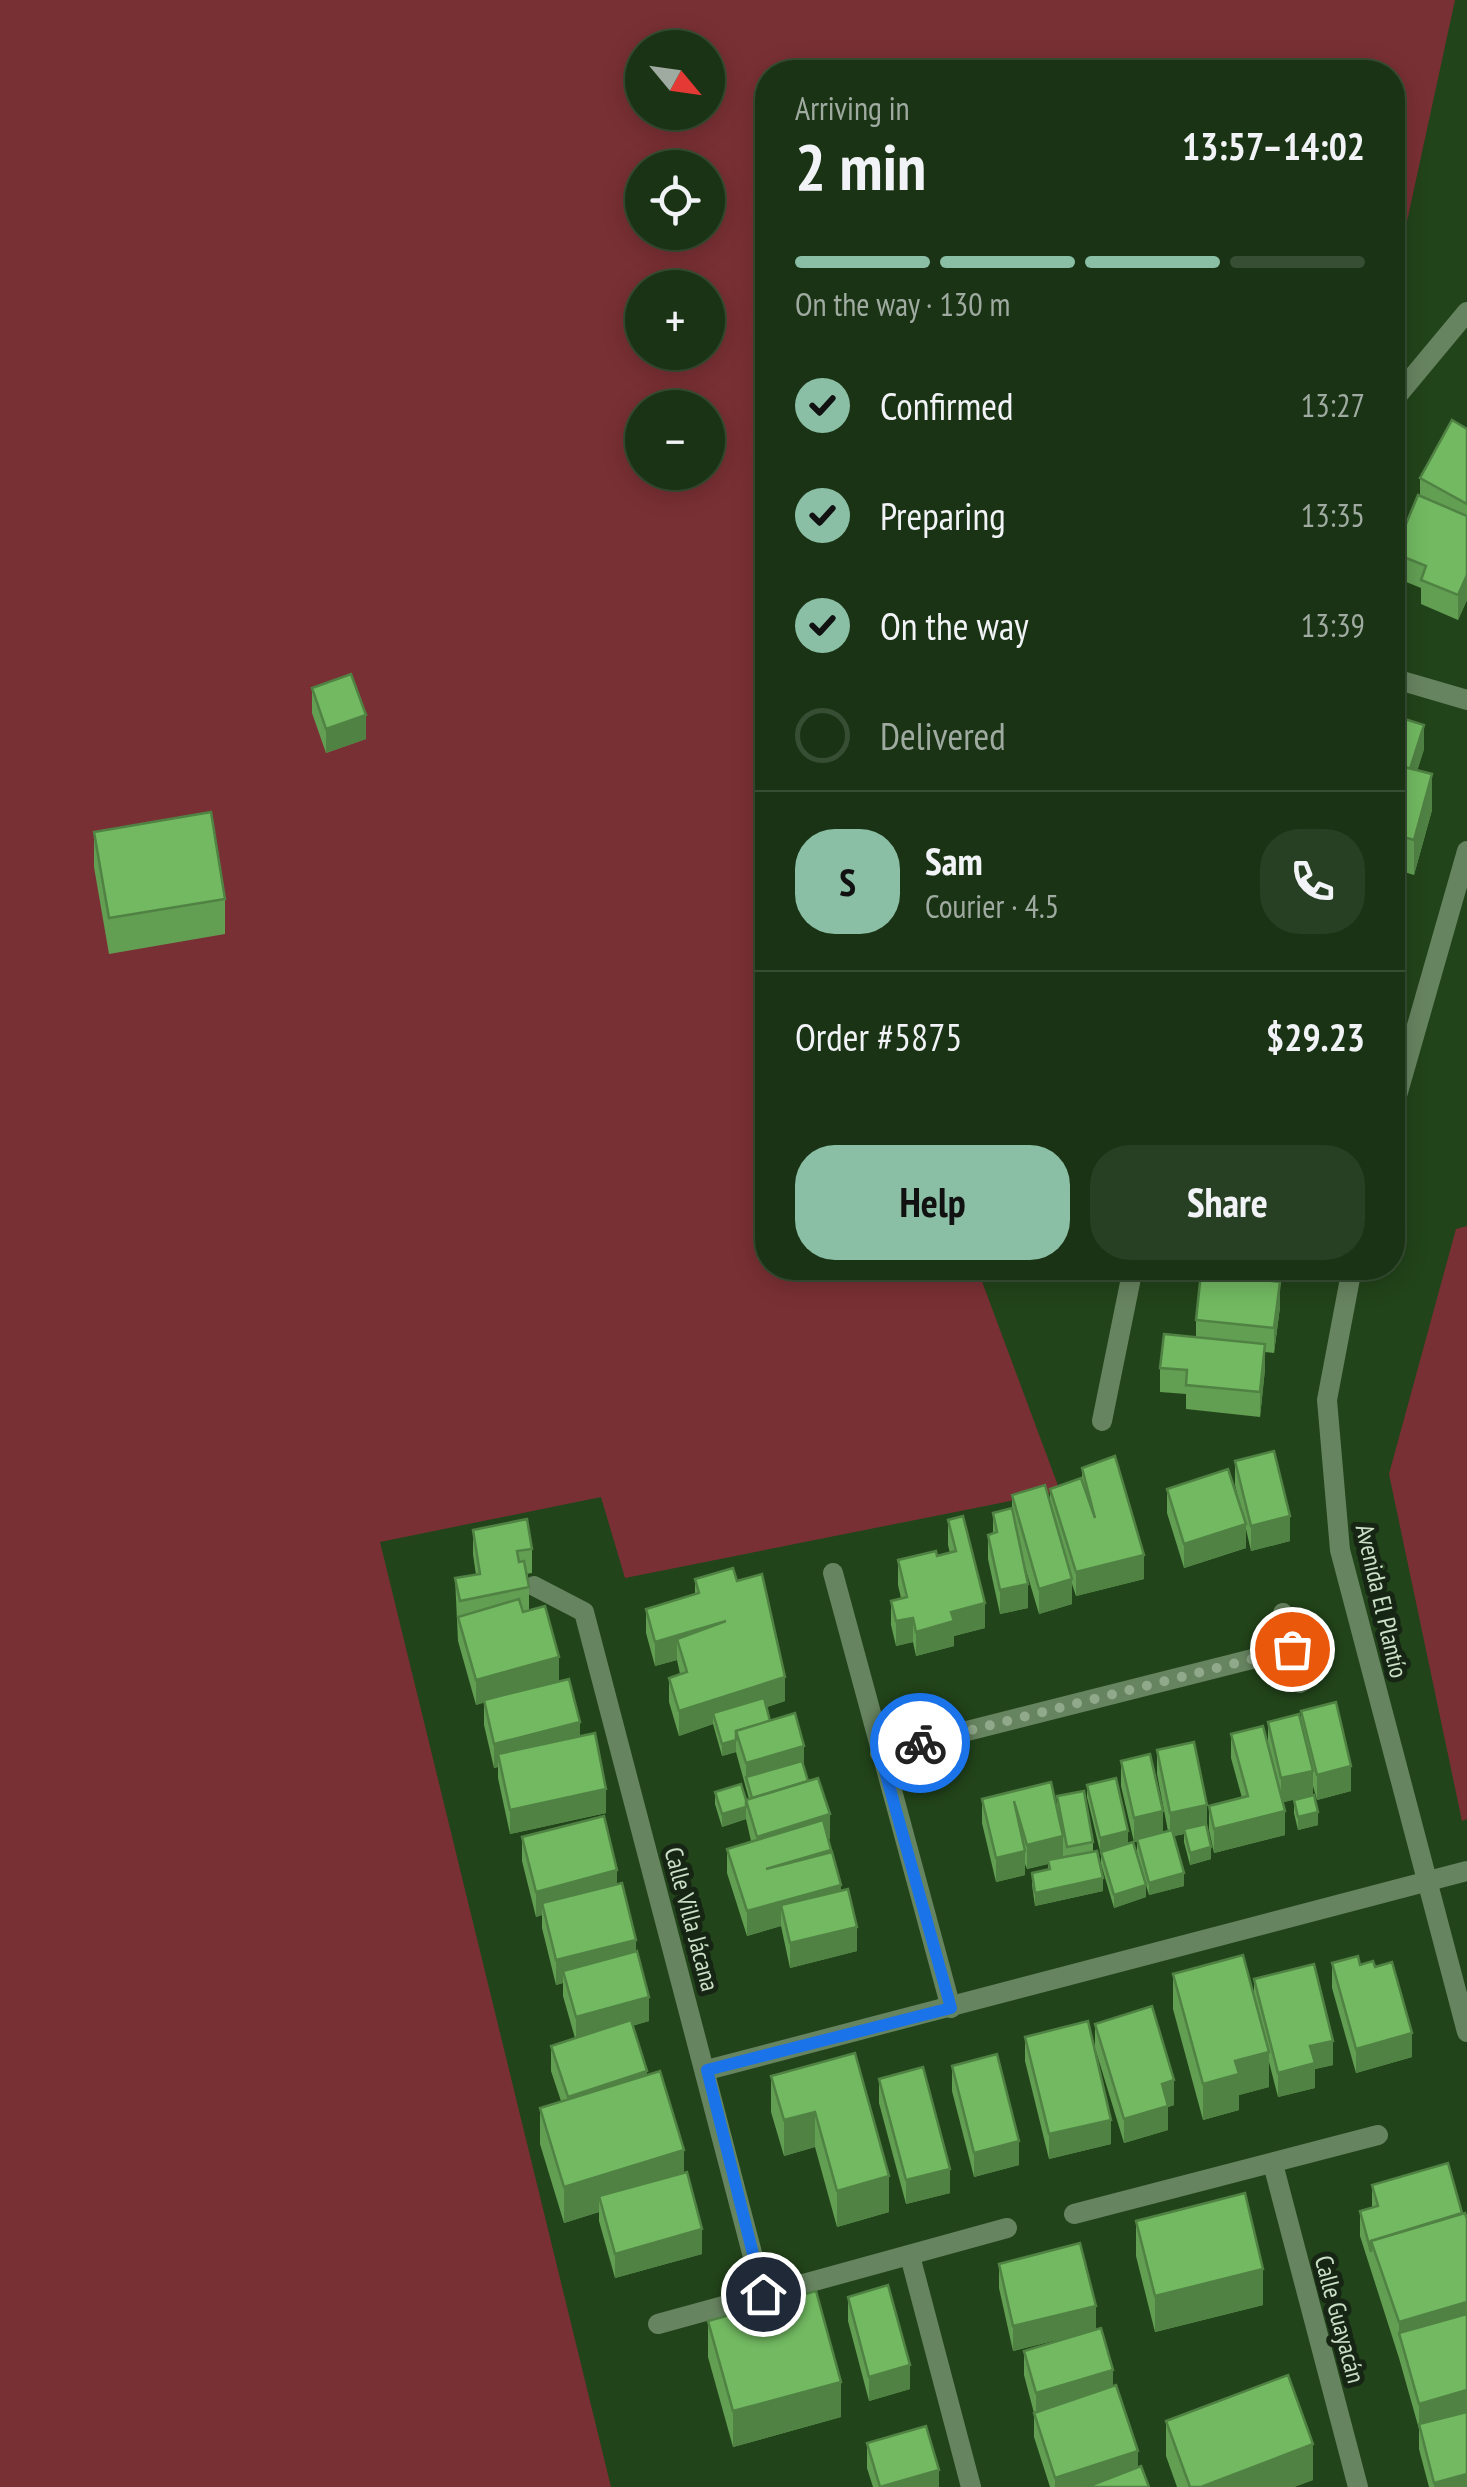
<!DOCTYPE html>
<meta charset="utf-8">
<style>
:root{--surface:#1a3314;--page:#273f22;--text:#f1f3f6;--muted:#9faaa0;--line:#384e34;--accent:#8abfa5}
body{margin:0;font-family:"PT Sans Narrow",sans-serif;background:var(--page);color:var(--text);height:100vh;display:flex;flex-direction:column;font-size:38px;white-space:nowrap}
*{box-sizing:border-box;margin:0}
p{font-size:32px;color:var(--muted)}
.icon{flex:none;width:55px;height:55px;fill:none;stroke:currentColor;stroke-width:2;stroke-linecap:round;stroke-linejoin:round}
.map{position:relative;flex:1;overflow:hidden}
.panel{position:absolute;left:755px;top:60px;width:650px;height:1220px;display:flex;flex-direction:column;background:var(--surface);border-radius:40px;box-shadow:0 5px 25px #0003,0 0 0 2px var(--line)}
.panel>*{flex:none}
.needle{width:65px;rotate:119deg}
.controls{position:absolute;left:625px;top:30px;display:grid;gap:20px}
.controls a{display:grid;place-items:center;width:100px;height:100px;border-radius:50%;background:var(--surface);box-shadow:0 5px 25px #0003,0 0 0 2px var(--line);font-size:50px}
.pin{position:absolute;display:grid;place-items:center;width:85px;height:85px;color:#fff;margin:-42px;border:5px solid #fff;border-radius:50%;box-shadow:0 2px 10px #0007}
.courier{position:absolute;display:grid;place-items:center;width:100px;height:100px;margin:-50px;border:8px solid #1a73e8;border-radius:50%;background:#fff;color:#222;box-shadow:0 2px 12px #0007}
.head em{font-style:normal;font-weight:800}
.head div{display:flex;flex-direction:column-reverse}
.head{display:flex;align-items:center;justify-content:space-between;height:170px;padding:0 40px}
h1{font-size:65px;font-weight:800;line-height:75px}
.bar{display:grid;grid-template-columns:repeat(4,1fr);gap:15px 10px;align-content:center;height:120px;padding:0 40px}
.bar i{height:12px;border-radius:8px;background:var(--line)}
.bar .on{background:var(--accent)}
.bar p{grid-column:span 4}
.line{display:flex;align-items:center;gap:25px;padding:0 40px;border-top:2px solid var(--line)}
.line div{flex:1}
.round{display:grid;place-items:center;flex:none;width:105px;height:105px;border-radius:40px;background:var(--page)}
ol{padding:0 40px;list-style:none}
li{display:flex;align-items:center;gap:30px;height:110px}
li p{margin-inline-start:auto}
li .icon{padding:10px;border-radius:50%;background:var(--accent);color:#111;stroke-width:4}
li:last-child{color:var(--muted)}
li i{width:55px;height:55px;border:5px solid var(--line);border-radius:50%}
.cta{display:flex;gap:20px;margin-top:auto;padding:20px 40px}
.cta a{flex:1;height:115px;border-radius:40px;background:var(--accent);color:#111;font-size:40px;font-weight:800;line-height:115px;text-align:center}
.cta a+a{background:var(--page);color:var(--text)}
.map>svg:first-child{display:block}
</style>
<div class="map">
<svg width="1467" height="2487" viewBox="0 0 1467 2487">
<rect width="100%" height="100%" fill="#22441a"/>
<g fill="#793034" fill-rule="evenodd">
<path d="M0 0H1455L1393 286 1392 72H768V1268H977L1060 1491 625 1578 601 1497 380 1542 611 2487H0ZM642 48H708V112H642ZM642 168H708V232H642ZM642 288H708V352H642ZM642 408H708V472H642Z"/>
<polygon points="1467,1226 1467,1819 1462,1821 1389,1474 1456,1229"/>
</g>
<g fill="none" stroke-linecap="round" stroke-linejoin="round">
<g stroke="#678460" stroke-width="20">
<polyline points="1392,402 1467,312"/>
<polyline points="1392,678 1467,700"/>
<polyline points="1392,1113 1467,851"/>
<polyline points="1352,1268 1327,1400 1340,1550 1467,2032"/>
<polyline points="1102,1421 1133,1268"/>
<polyline points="833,1573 951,2008"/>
<polyline points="534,1586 584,1612 763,2295"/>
<polyline points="1283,1613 1300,1683"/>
<polyline points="880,1753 1292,1649"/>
<polyline points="707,2070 1467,1871"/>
<polyline points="1273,2164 1358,2487"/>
<polyline points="1074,2214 1378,2135"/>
<polyline points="910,2256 971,2487"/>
<polyline points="658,2324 1007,2228"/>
</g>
</g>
<g fill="#629f53">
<polygon points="1467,429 1467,600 1458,620 1421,604 1421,588 1394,577 1394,553 1420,496 1420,478"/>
<polygon points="312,688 366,739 326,753 312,713"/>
<polygon points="1392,715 1424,749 1417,771 1432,810 1414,875 1404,872 1404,896 1392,937"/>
<polygon points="94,832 225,899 225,934 109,954 94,867"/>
<polygon points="1205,1268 1271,1268 1267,1281 1280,1307 1274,1353 1265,1352 1265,1369 1260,1417 1186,1409 1186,1394 1160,1392 1160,1368 1196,1337 1196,1320 1258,1280"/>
<polygon points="1235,1461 1290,1541 1251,1551 1246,1529 1246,1548 1184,1568 1167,1513 1167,1489 1240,1506 1235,1485"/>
<polygon points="1082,1468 1144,1579 1076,1596 1072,1584 1072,1604 1039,1614 1023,1560 1028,1608 1000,1614 988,1559 988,1535 993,1533 993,1513 1012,1508 1012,1495 1050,1502 1050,1489 1082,1480"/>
<polygon points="948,1520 985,1628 954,1636 954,1646 916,1656 913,1642 896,1646 891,1625 891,1601 901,1598 898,1585 898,1560 937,1556 950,1553 948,1545"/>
<polygon points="473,1530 532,1549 532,1573 526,1574 529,1587 529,1611 559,1681 606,1813 510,1834 498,1778 498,1767 494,1768 484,1725 484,1702 476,1705 458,1641 455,1578 476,1575 473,1554"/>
<polygon points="695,1579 737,1581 785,1701 767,1707 770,1721 804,1769 830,1839 828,1839 831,1852 857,1951 790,1968 781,1926 747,1936 727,1873 727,1849 751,1841 746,1819 722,1827 715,1804 715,1792 746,1800 749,1799 736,1752 722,1756 713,1724 679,1736 669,1702 669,1678 680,1674 677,1660 655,1666 646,1633 646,1609 695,1594"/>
<polygon points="1301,1711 1351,1791 1317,1800 1313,1786 1313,1795 1283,1802 1285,1835 1214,1853 1209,1830 1209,1806 1242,1798 1231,1758 1231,1734 1268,1745 1268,1722 1301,1721"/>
<polygon points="1157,1750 1207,1827 1211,1859 1190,1865 1184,1842 1184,1834 1174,1836 1184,1886 1149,1895 1146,1885 1146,1897 1114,1908 1101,1864 1101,1852 1126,1844 1100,1851 1087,1797 1087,1785 1128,1843 1145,1882 1137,1852 1137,1842 1134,1842 1121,1786 1121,1761 1163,1832 1168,1831 1157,1774"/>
<polygon points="1057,1796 1093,1842 1093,1852 1103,1891 1035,1906 1032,1885 1032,1873 1048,1870 1048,1864 1027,1869 1025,1864 1025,1875 996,1882 982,1823 982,1799 1057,1807"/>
<polygon points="1294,1800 1318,1825 1298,1830 1294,1813"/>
<polygon points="522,1837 617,1884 636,1951 649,2021 632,2026 647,2075 684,2172 702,2254 615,2278 599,2221 599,2212 564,2223 540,2144 540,2108 561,2101 551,2071 551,2046 575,2038 563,1996 563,1983 556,1985 542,1928 542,1915 536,1917 522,1861"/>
<polygon points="1332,1963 1360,1965 1412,2057 1356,2073 1332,1988"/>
<polygon points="1173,1974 1254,1996 1254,1979 1333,2065 1315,2069 1315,2088 1278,2097 1269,2062 1269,2087 1239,2095 1239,2110 1203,2120 1173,2009"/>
<polygon points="1095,2024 1174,2105 1168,2107 1168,2130 1124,2143 1095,2048"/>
<polygon points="1025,2037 1111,2144 1049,2159 1025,2061"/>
<polygon points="855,2053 889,2212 837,2227 815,2147 784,2156 771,2112 771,2076"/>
<polygon points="952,2066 1019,2165 974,2177 952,2091"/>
<polygon points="879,2079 950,2193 906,2204 879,2103"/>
<polygon points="1372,2185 1467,2487 1429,2487 1419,2449 1419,2429 1399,2358 1360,2236 1360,2211 1372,2208"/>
<polygon points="1136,2221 1263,2305 1155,2332 1136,2256"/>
<polygon points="999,2264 1096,2330 1138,2467 1149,2487 1050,2487 1034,2437 1034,2413 1024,2375 1024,2351 1085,2333 1013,2351 999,2288"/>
<polygon points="848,2297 910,2389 869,2401 848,2321"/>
<polygon points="708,2321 841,2417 733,2447 708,2357"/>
<polygon points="1166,2421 1313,2480 1294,2487 1177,2487 1166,2456"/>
<polygon points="867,2443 939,2487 873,2487 867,2468"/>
</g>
<g fill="#508244">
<polygon points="1467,575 1467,600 1458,620 1458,595"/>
<polygon points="366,715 366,739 326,753 326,729"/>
<polygon points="1424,725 1424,749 1409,797 1409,773"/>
<polygon points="1432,774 1432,810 1414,875 1414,840"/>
<polygon points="1404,860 1404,896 1392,937 1392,902"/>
<polygon points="1280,1282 1280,1307 1274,1353 1274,1328"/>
<polygon points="1265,1344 1265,1369 1260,1417 1260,1392"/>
<polygon points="1290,1516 1290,1541 1251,1551 1251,1526"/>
<polygon points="1246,1524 1246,1548 1184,1568 1184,1544"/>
<polygon points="1144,1555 1144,1579 1076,1596 1076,1572"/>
<polygon points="1072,1579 1072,1604 1039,1614 1039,1589"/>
<polygon points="1028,1584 1028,1608 1000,1614 1000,1590"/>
<polygon points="985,1603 985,1628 954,1636 954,1646 916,1656 916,1632 951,1612"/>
<polygon points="913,1618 913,1642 896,1646 896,1621"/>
<polygon points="726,1621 677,1639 677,1660 655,1666 655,1642"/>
<polygon points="559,1657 559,1681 476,1705 476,1680"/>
<polygon points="785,1677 785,1701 716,1724 713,1713 713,1724 679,1736 679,1711"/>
<polygon points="580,1722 580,1747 498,1754 498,1767 494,1768 494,1744"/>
<polygon points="736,1740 736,1752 722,1756 722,1744"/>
<polygon points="804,1746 804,1770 746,1777 746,1787 746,1763"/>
<polygon points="1351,1766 1351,1791 1317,1800 1317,1775"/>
<polygon points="1313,1771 1313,1795 1281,1803 1281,1778"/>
<polygon points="606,1789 606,1813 510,1834 510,1810"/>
<polygon points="1207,1805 1207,1829 1184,1829 1184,1834 1170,1837 1170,1813"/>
<polygon points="746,1807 746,1819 722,1827 722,1814"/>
<polygon points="1163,1811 1163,1835 1134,1842 1134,1818"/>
<polygon points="1285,1811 1285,1835 1214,1853 1214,1829"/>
<polygon points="1318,1812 1318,1825 1298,1830 1298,1817"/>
<polygon points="830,1814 830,1839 757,1861 757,1837"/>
<polygon points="1128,1831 1128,1843 1100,1851 1100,1838"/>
<polygon points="1063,1836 1063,1860 1027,1869 1027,1845"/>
<polygon points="1211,1847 1211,1859 1190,1865 1190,1853"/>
<polygon points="1025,1851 1025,1875 996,1882 996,1858"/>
<polygon points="617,1870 617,1895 542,1903 542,1915 536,1917 536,1892"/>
<polygon points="1184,1873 1184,1886 1149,1895 1149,1883"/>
<polygon points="1103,1878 1103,1891 1035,1906 1035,1893"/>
<polygon points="841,1885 841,1909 781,1905 781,1926 747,1936 747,1911"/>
<polygon points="1146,1885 1146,1897 1114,1908 1114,1895"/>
<polygon points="857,1927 857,1951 790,1968 790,1943"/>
<polygon points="636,1940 636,1964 563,1971 563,1983 556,1985 556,1960"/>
<polygon points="649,1997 649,2021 576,2041 576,2017"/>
<polygon points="1412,2033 1412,2057 1356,2073 1356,2049"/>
<polygon points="1333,2041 1333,2065 1315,2069 1315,2088 1278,2097 1278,2073 1310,2046"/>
<polygon points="1269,2052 1269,2087 1239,2095 1239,2110 1203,2120 1203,2084 1235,2061"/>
<polygon points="647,2071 647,2095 568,2121 568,2097"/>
<polygon points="1174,2080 1174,2105 1168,2107 1168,2130 1124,2143 1124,2119 1162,2084"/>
<polygon points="815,2112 815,2147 784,2156 784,2120"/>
<polygon points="1111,2120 1111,2144 1049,2159 1049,2134"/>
<polygon points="1019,2141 1019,2165 974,2177 974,2153"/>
<polygon points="684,2150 684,2186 599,2196 599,2212 564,2223 564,2187"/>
<polygon points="950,2169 950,2193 906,2204 906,2180"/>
<polygon points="889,2176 889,2212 837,2227 837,2191"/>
<polygon points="702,2229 702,2254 615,2278 615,2254"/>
<polygon points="1263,2269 1263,2305 1155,2332 1155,2296"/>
<polygon points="1467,2302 1467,2338 1399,2333 1399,2322"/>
<polygon points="1096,2306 1096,2330 1013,2351 1013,2326"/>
<polygon points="910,2365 910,2389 869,2401 869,2377"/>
<polygon points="1113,2370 1113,2394 1036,2417 1036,2393"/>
<polygon points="841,2382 841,2417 733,2447 733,2411"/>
<polygon points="1467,2390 1467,2415 1419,2424 1419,2429 1419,2404"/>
<polygon points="1313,2444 1313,2480 1294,2487 1201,2487"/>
<polygon points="1138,2451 1138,2475 1101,2487 1055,2487 1055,2478"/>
<polygon points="939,2470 939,2487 884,2487"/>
<polygon points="1467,2474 1467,2487 1434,2487 1434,2483"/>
</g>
<g fill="#72b961" stroke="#508244" stroke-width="2.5">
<polygon points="1452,420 1467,429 1467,504 1420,478"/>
<polygon points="1418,495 1467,516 1467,575 1458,595 1421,580 1426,566 1394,553"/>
<polygon points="351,674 366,715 326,729 312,688"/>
<polygon points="1392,715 1424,725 1410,769 1392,764"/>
<polygon points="1392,764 1432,774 1414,840 1392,834"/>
<polygon points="211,812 225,899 109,918 94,832"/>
<polygon points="1392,857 1404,860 1392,902"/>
<polygon points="1201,1273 1280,1282 1274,1328 1196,1320"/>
<polygon points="1164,1334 1265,1344 1260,1392 1186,1385 1187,1370 1160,1368"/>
<polygon points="1274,1451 1290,1516 1251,1526 1235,1461"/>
<polygon points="1115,1456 1144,1555 1076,1572 1050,1489 1081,1478 1095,1518 1082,1468"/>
<polygon points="1228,1469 1246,1524 1184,1544 1167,1489"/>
<polygon points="1045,1485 1072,1579 1039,1589 1012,1495"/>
<polygon points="1012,1508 1028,1584 1000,1590 988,1535 997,1532 993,1513"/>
<polygon points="963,1516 985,1603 951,1612 954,1621 916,1632 913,1618 896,1621 891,1601 907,1597 898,1560 936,1551 937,1556 956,1551 948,1520"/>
<polygon points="527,1519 532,1549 517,1551 519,1562 524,1561 529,1587 460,1601 455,1578 480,1574 473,1530"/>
<polygon points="733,1568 737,1581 762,1574 785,1677 679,1711 669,1678 687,1672 677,1639 726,1621 655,1642 646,1609 699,1593 695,1579"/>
<polygon points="519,1599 523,1612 545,1606 559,1657 476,1680 458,1617"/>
<polygon points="569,1679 580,1722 494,1744 484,1700"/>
<polygon points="764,1698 770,1721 736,1731 736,1740 722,1744 713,1713"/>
<polygon points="1336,1702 1351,1766 1317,1775 1301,1711"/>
<polygon points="795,1713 804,1746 746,1763 736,1731"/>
<polygon points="1299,1714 1313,1771 1281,1778 1268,1722"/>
<polygon points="1263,1726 1285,1811 1214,1829 1209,1806 1248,1796 1231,1734"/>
<polygon points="595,1733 606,1789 510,1810 498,1754"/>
<polygon points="1194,1742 1207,1805 1170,1813 1157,1750"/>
<polygon points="1150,1754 1163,1811 1134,1818 1121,1761"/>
<polygon points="802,1761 808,1781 752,1798 746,1777"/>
<polygon points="818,1778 830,1814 757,1837 746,1800"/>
<polygon points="1116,1778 1128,1831 1100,1838 1087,1785"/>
<polygon points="1051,1782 1063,1836 1027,1845 1014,1801 1025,1851 996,1858 982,1799"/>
<polygon points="741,1784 746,1800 746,1807 722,1814 715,1792"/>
<polygon points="1084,1791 1093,1842 1067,1847 1057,1796"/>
<polygon points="1314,1795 1318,1812 1298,1817 1294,1800"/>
<polygon points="604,1816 617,1870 536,1892 522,1837"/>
<polygon points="823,1820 831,1850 766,1869 832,1852 841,1885 747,1911 727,1849"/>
<polygon points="1206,1824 1211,1847 1190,1853 1184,1829"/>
<polygon points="1172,1830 1184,1873 1149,1883 1137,1839"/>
<polygon points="1133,1842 1146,1885 1114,1895 1101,1852"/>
<polygon points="1097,1851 1103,1878 1035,1893 1032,1873 1050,1869 1048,1860"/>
<polygon points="622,1883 636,1940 556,1960 542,1903"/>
<polygon points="848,1889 857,1927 790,1943 781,1905"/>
<polygon points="637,1951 649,1997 576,2017 563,1971"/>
<polygon points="1243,1955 1269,2052 1235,2061 1239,2074 1203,2084 1173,1974"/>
<polygon points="1358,1956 1360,1965 1373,1961 1375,1967 1392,1962 1412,2033 1356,2049 1332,1963"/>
<polygon points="1314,1964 1333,2041 1310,2046 1315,2063 1278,2073 1254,1979"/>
<polygon points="1152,2006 1174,2080 1162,2084 1168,2106 1124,2119 1095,2024"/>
<polygon points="631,2020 647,2071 568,2097 551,2046"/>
<polygon points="1088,2021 1111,2120 1049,2134 1025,2037"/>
<polygon points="855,2053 889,2176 837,2191 815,2112 784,2120 771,2076"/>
<polygon points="997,2054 1019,2141 974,2153 952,2066"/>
<polygon points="923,2067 950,2169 906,2180 879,2079"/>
<polygon points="660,2071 684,2150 564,2187 540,2108"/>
<polygon points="1448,2163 1462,2213 1371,2241 1371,2252 1360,2211 1378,2206 1372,2185"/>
<polygon points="687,2172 702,2229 615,2254 599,2196"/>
<polygon points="1245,2193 1263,2269 1155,2296 1136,2221"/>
<polygon points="1465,2213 1467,2219 1467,2302 1399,2322 1371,2241"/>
<polygon points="1080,2243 1096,2306 1013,2326 999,2264"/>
<polygon points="888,2285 910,2365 869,2377 848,2297"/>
<polygon points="816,2291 841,2382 733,2411 708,2321"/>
<polygon points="1467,2314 1467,2390 1419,2404 1399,2333"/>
<polygon points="1101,2328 1113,2370 1036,2393 1024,2351"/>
<polygon points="1288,2375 1313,2444 1201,2487 1190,2487 1166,2421"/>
<polygon points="1116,2385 1138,2451 1055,2478 1034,2413"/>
<polygon points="1467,2412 1467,2474 1434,2483 1419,2424"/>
<polygon points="926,2426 939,2470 880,2487 867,2443"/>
<polygon points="1141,2466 1149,2487 1087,2487"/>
</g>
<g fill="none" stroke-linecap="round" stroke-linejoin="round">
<polyline stroke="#90a98a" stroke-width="10" stroke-dasharray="0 18" points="920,1743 1292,1649"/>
<polyline stroke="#1a73e8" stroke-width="12" points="763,2294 707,2070 951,2008 880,1753 920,1743"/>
</g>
<g text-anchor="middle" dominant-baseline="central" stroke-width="10" stroke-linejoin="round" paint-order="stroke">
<g font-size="25" fill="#cce0c7" stroke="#172614">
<text transform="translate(1382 1601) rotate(77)">Avenida El Plantío</text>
<text transform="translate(692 1919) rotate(75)">Calle Villa Jácana</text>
<text transform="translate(1340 2319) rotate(75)">Calle Guayacán</text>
</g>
</g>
</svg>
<div class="controls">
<a><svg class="needle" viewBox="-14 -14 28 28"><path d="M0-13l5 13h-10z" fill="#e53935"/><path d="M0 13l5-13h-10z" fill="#9faaa0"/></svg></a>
<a><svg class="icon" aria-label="locate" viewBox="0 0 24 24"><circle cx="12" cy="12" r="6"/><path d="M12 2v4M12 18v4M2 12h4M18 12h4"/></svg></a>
<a>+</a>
<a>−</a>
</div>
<div class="pin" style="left:1292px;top:1649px;background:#ea580c"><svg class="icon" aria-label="bag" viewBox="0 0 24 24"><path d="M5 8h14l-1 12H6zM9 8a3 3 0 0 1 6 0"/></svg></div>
<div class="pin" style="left:763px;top:2294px;background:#1f2937"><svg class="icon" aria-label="home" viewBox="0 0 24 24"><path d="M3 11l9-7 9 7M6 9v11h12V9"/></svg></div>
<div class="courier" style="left:920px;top:1743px"><svg class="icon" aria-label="bike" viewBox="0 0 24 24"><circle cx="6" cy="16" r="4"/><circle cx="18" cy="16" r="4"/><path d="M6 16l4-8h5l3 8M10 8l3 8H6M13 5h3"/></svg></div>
<section class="panel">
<div class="head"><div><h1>2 min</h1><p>Arriving in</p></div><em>13:57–14:02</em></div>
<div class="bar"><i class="on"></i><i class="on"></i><i class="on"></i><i></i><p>On the way · 130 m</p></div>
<ol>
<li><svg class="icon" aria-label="check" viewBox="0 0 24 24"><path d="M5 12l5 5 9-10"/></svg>Confirmed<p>13:27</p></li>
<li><svg class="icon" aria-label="check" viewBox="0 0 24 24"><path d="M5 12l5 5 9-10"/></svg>Preparing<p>13:35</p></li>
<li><svg class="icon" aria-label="check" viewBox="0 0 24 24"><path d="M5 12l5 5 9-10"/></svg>On the way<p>13:39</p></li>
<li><i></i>Delivered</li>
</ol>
<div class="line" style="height:180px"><b class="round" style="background:var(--accent);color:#111">S</b><div><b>Sam</b><p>Courier · 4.5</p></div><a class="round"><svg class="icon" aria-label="phone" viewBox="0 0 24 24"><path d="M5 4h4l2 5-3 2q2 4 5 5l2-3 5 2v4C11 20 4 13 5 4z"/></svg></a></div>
<div class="line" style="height:130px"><div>Order #5875</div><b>$29.23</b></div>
<div class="cta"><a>Help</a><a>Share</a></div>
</section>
</div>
